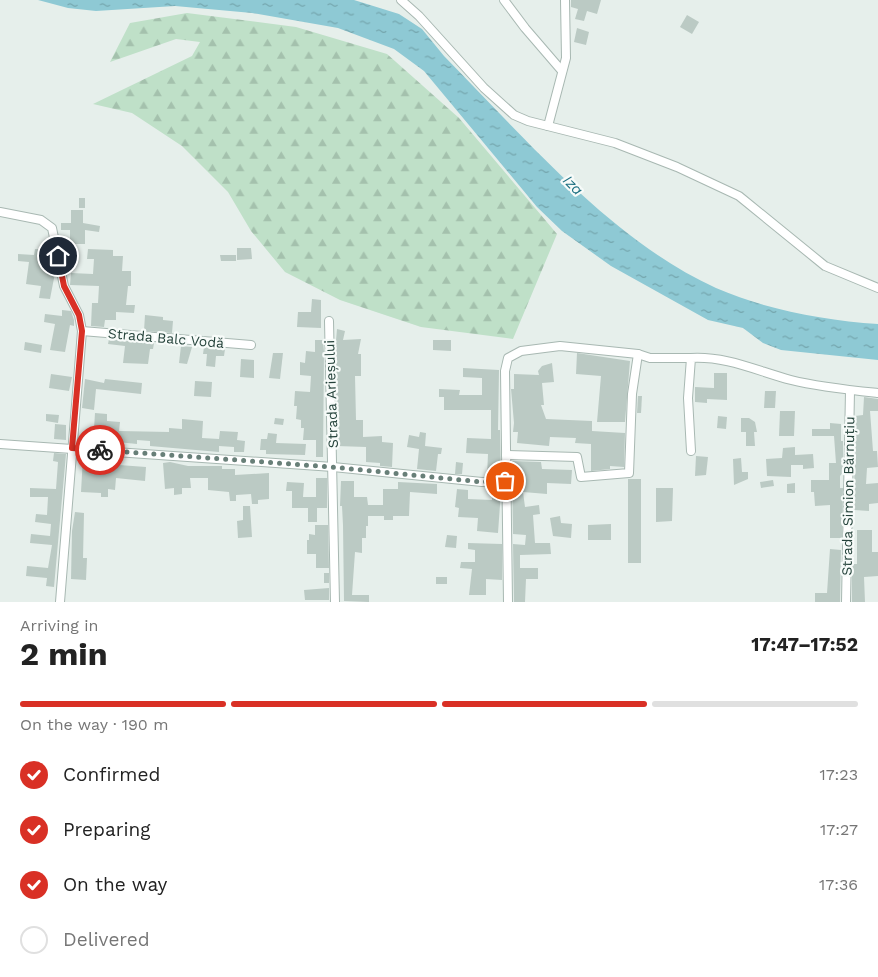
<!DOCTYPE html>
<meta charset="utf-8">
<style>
:root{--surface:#fff;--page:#f2f2f2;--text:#222;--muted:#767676;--line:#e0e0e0;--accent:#d93025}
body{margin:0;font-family:"Work Sans",sans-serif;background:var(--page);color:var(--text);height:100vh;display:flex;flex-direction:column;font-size:19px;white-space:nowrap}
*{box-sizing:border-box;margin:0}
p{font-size:16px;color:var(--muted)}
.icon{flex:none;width:28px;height:28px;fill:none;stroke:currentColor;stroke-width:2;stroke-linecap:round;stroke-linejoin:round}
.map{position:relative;height:602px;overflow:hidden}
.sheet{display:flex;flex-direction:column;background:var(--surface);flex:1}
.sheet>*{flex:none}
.pin{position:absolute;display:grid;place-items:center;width:42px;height:42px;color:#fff;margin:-21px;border:2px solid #fff;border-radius:50%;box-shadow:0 1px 5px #0007}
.courier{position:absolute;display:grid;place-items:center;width:50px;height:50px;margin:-25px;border:4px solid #d93025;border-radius:50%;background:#fff;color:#222;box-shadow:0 1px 6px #0007}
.overview em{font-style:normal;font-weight:700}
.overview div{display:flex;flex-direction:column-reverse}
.overview{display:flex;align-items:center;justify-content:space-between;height:85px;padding:0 20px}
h1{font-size:32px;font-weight:700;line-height:38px}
.bar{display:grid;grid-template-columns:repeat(4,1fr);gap:8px 5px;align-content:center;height:60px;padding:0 20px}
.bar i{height:6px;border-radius:4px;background:var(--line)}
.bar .selected{background:var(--accent)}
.bar p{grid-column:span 4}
ol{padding:0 20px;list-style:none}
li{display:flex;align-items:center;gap:15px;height:55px}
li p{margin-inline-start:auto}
li .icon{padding:5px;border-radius:50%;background:var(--accent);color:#fff;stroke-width:4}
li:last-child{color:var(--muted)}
li i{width:28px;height:28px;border:2px solid var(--line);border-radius:50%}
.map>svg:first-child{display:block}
</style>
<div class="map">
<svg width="878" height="602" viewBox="0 0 878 602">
<defs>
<pattern id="forest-firs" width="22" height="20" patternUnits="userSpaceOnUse" patternTransform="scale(1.25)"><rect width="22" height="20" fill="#bfe0c8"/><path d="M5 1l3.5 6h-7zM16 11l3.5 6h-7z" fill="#a4c1ad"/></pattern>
<pattern id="water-ripples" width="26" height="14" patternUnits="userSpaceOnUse" patternTransform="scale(1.25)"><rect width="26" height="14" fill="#8ec9d4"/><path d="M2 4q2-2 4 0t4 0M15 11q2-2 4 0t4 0" fill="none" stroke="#74a5ad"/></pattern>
</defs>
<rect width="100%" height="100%" fill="#e6efeb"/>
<polygon fill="url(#forest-firs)" points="187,13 296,27 387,54 459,118 557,234 513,339 421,327 340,300 285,272 251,231 228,192 182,146 132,113 93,104 192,56 200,42 176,39 110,62 130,23"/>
<path fill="url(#water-ripples)" d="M38 0H354L399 14 422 29 444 56C523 136 612 241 716 288 767 310 823 320 878 324V360L781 350 763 343 743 328 708 320 611 266 562 231 537 207 424 71 394 49 338 28 252 13 175 6 96 11 68 8Z"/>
<g fill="#bbcac4">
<polygon points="571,0 601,0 597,14 587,11 584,21 575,19 578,9 571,7"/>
<polygon points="687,15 699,22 692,34 680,27"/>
<polygon points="577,28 589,32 586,45 574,42"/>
<rect x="79" y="198" width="6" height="10"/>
<polygon points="71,210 83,210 83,223 100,226 99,232 85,230 85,244 70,244 70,230 61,230 61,223 71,223"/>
<polygon points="237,248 251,248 252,259 237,260"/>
<polygon points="35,249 49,250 48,272 55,273 50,299 39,298 41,286 26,284 29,262 18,261 18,254 34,255"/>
<polygon points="88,249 113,250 113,256 123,256 122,271 131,271 131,286 128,286 126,305 135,305 134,313 116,312 116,320 105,320 104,327 91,326 92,303 98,303 99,286 70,285 71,273 93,274 94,259 87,259"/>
<polygon points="220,255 236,255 236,261 221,261"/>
<polygon points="312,299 321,300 321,328 297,327 298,312 311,312"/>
<polygon points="62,310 71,311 74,320 74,326 70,325 65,352 50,350 55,324 44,322 45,314 62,316"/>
<polygon points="145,315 163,317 163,320 173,321 172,333 144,331"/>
<polygon points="337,329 345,331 343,340 361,339 358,354 361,354 361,376 355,376 356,420 363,420 363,437 382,436 382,442 393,443 392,467 380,466 380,463 366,462 366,447 337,446 335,352"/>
<polygon points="109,339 154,343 153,349 150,349 148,364 123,363 125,346 108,344"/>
<polygon points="315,340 323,340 324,352 323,457 316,457 316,440 303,440 304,428 301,428 301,420 296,419 297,406 294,406 295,391 310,392 311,376 300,375 300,362 305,363 306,351 315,352"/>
<polygon points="433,340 451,340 451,351 433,350"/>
<polygon points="25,342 42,345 41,353 24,350"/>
<polygon points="181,346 192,347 187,364 179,363"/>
<polygon points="204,347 225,349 224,356 216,356 215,367 206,366 207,354 203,354"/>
<polygon points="273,353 283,353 280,379 269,378"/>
<polygon points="577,353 630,361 625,422 597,422 601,376 576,374"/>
<polygon points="241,359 254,360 254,378 240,377"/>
<polygon points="552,363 554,382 542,383 544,405 541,405 546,419 592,421 592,431 625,433 624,467 610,466 610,469 591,471 591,444 575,443 576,438 550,437 549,446 517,443 518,432 513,432 514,423 511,389 514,389 514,374 539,375 538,371 542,366"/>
<polygon points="463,368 499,370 498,430 500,430 501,476 487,476 488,454 466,453 467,438 491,439 491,410 444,410 444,397 439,397 439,389 460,390 459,395 482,395 482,378 463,377"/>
<polygon points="714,373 727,373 727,400 707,399 707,403 695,402 695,387 714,388"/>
<polygon points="51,374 72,377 69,391 49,388"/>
<polygon points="85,379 104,383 105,379 142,383 141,394 96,389 94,410 82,408"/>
<polygon points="195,381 212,382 211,397 194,396"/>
<polygon points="765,391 776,391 775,408 764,408"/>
<polygon points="638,396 642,396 641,413 637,413"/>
<polygon points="864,397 878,399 878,411 870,411 873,451 877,451 878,467 867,468 866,484 878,483 878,503 869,504 869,511 854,510 855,416 863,415"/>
<polygon points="780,411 795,411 794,436 779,436"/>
<polygon points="95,413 107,414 107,421 120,422 119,431 169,432 169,428 182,429 182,419 203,421 202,438 219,439 220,431 238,432 237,440 245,441 244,452 234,452 234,447 219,446 219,452 150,446 150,441 137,440 137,444 88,439 90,428 94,429"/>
<polygon points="46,414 59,415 58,423 46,421"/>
<polygon points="718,416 727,417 726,429 717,428"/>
<polygon points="275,418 284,419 283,425 274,424"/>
<polygon points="741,418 749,418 755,422 757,432 754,432 755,446 746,446 746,432 741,432"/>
<polygon points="830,423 841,424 841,441 843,441 843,472 840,476 840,488 843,488 842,538 830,538 830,505 815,506 814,492 811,492 811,480 829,480 829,463 836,463 834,436 812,436 812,429 830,429"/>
<polygon points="55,424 66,425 66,440 54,439"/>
<polygon points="420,432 426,433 425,446 442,448 441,454 438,454 436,471 417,469 419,449 407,447 409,435 419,437"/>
<polygon points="268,433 277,434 276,443 306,444 305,455 266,454 266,450 260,450 261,439 267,439"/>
<polygon points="795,447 795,455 813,454 814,468 803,469 803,465 791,465 791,477 767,476 766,459 782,458 783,448"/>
<polygon points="54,453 66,454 54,587 46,586 47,578 26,576 27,566 48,568 52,545 30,543 31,534 50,536 51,524 35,522 36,514 47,515 48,497 30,497 30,488 56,489 58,462 53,461"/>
<polygon points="696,456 708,457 706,475 695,476"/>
<polygon points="83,457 120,458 119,465 146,467 145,481 116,478 115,490 108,489 108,497 101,497 101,493 81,492"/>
<polygon points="741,458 742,472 748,472 748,479 734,485 733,459"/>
<polygon points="512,461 541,462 542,469 572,470 571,484 547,483 547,494 523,492 525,507 539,505 540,514 533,515 535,543 550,543 551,554 520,555 520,568 538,568 538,579 526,579 525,602 514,602 513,544 525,545 526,535 513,534 512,470 514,470"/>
<polygon points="170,462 188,466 222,466 222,469 235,469 235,475 269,473 269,499 258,500 258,504 252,504 251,494 236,495 236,501 230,501 229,492 208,490 208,478 190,478 191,488 182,488 182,494 174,495 174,488 165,489 163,463"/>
<polygon points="456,462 463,463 462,474 455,474"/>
<polygon points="316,478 327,478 327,508 317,508 317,522 308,522 308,508 292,508 292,491 286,491 287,482 304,483 303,497 316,497"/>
<rect x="628" y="479" width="13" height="84"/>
<polygon points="773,480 774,486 761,488 760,482"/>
<polygon points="341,481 354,481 354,497 367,497 368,505 383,505 383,489 398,489 398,482 437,484 437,494 410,492 409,516 393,516 393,520 384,520 384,516 368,516 368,526 366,526 366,538 362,538 362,553 355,552 352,595 369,595 369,602 344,601 343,525 342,506 340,506"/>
<polygon points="795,483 795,493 787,493 787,484"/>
<polygon points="656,488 673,488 672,521 656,522"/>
<polygon points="457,489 468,490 468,499 492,500 492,490 501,491 498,533 477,531 478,518 458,517 459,508 455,507"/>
<polygon points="243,506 250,506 252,537 238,538 237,521 243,520"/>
<polygon points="75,512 84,513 83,558 87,558 86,580 71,579 72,531"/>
<polygon points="560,516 561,523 572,524 571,538 553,536 550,518"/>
<polygon points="611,524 611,540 588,540 588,525"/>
<polygon points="315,525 328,525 329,568 316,568 316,554 307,554 307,540 309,540 309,534 315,535"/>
<polygon points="857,530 872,530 872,552 878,552 878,576 864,577 865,602 852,602 852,564 857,564"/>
<polygon points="447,535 457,536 456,548 445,547"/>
<polygon points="468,543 502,544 502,580 486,579 486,595 469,595 472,569 460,568 461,562 475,562 475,550 468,549"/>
<polygon points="830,549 841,550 840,602 815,602 815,593 827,593"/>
<rect x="324" y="573" width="5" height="10"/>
<rect x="436" y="577" width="11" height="7"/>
<polygon points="329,588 329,600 305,600 304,590"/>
</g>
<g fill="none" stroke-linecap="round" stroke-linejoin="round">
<g stroke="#a8b8b2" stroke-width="10">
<g id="minor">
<polyline points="401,0 419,16 484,88 514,115 528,121 615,143 677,167 739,196 825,266 878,288"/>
<polyline points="504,0 525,28 562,71"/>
<polyline points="548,126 566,58 565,0"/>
<polyline points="0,212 41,220 52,228 64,286 79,315 82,331 60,602"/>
<polyline points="329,321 335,602"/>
<polyline points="82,331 251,345"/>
<polyline points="0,444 333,467 482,482 505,481"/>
<path d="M691 451 688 398 691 358C727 356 757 371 791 380 819 387 849 390 878 393"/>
<polyline points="506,455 577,457 581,477 629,473 632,394 638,354"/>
<polyline points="508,602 505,371 508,358 521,351 560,346 638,354 650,358 691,358"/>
<polyline points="846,602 850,391"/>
</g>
</g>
<use href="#minor" stroke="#fff" stroke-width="8"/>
</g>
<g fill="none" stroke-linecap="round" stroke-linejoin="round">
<polyline stroke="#687f78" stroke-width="5" stroke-dasharray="0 9" points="100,450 332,467 482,482 505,481"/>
<polyline stroke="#d93025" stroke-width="6" points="58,256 64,286 79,315 82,331 72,448 100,450"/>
</g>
<g text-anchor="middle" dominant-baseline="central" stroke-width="4.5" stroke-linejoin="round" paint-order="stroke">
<g font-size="14" fill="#24423a" stroke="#f7fbf9">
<text transform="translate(166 338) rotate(5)">Strada Balc Vodă</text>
<text transform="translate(331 394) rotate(-92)">Strada Arieșului</text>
<text transform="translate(848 496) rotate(-89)">Strada Simion Bărnuțiu</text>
</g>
<g font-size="15" font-style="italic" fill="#1c6f80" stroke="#f7fbf9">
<text transform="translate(573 185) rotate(45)">Iza</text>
</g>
</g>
</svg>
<div class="pin" style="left:505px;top:481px;background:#ea580c"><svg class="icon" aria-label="bag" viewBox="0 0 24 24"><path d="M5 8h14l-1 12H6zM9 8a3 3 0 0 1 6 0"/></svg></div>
<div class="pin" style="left:58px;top:256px;background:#1f2937"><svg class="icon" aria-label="home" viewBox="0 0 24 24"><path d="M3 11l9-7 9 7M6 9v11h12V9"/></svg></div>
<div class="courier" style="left:100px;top:450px"><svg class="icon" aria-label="bike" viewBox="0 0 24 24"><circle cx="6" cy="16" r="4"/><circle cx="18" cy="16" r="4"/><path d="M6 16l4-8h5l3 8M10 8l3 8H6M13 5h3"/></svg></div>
</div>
<section class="sheet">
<div class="overview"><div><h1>2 min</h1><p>Arriving in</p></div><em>17:47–17:52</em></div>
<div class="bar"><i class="selected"></i><i class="selected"></i><i class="selected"></i><i></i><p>On the way · 190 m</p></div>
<ol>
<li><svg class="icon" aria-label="check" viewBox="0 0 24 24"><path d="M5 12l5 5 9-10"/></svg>Confirmed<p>17:23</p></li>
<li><svg class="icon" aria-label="check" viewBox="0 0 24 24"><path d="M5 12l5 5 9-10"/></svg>Preparing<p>17:27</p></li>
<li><svg class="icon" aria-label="check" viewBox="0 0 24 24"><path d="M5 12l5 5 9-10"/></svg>On the way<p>17:36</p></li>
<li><i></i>Delivered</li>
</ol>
</section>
